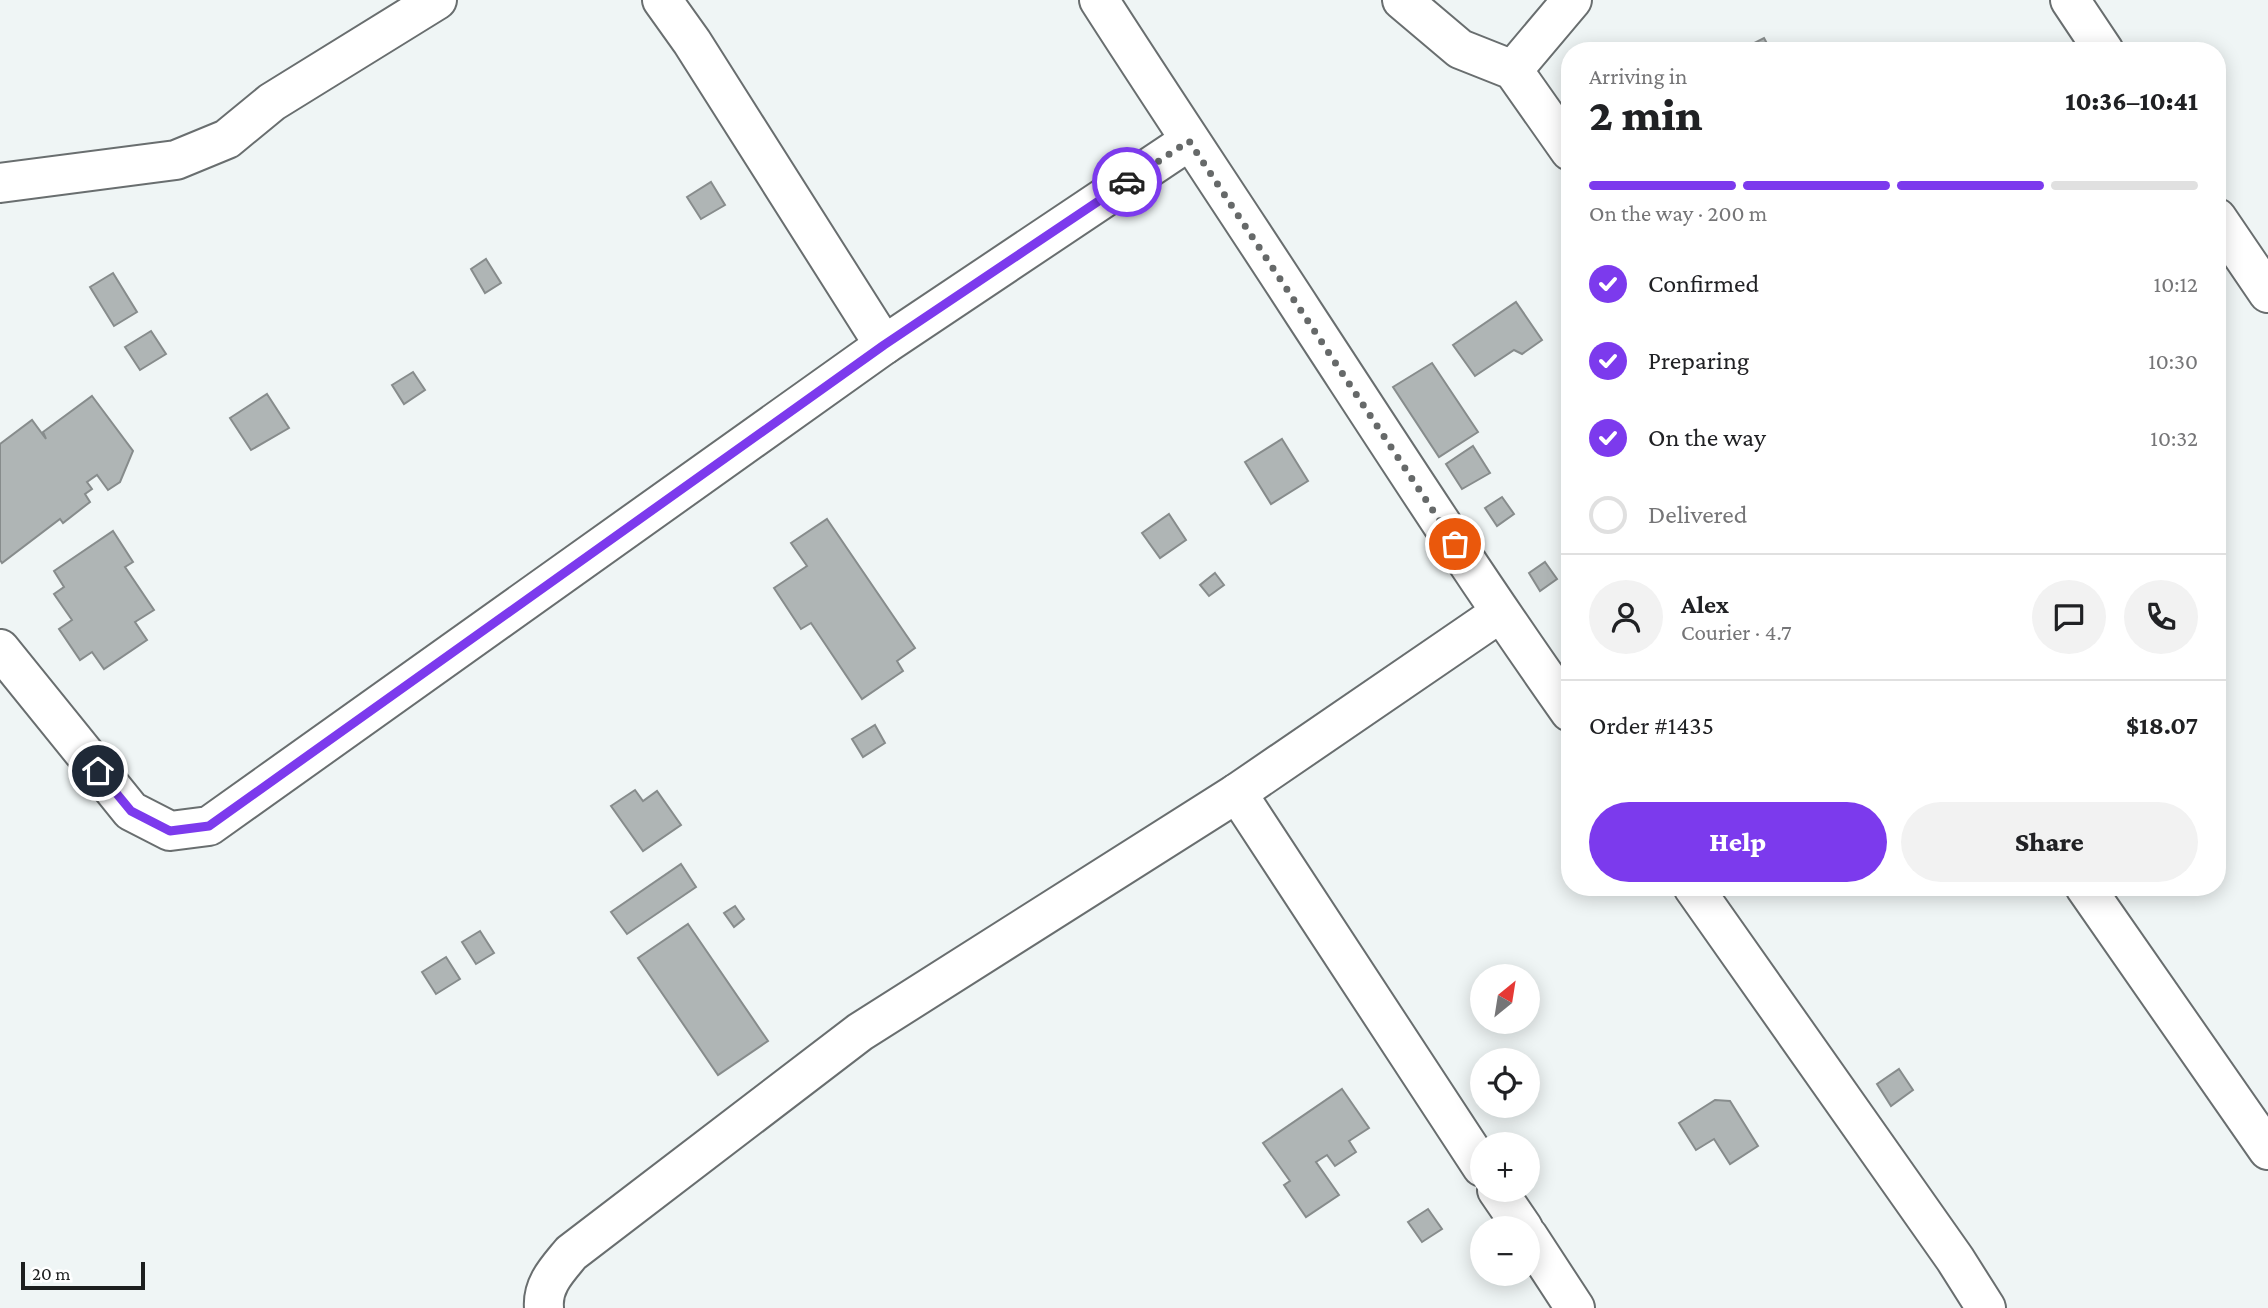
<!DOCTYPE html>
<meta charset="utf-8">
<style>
:root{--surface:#fff;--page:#f2f2f2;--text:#202124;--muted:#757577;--line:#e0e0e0;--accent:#7c3aed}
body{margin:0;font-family:"Crimson Pro",serif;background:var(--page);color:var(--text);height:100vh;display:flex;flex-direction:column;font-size:26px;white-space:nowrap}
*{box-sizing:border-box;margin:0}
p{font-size:23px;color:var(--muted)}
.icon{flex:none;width:38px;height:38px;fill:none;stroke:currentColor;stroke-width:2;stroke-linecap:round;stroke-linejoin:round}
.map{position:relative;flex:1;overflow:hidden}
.side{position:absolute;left:1561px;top:42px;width:665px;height:854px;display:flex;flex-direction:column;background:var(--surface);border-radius:28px;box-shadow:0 4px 18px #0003}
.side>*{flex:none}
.needle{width:46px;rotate:30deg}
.controls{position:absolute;left:1470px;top:964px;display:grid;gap:14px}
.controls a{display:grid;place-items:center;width:70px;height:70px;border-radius:50%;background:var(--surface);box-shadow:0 4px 18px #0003;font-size:35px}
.scale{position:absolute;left:21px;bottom:18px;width:124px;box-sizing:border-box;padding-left:7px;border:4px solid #1c1e1e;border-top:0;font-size:19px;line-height:24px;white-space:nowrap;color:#1c1e1e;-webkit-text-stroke:5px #fff;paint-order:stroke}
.pin{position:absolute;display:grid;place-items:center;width:60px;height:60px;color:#fff;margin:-30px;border:4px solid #fff;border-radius:50%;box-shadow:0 2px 7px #0007}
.courier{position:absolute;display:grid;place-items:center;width:70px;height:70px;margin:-35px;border:5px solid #7c3aed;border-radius:50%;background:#fff;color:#222;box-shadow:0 2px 9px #0007}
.summary em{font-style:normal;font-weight:800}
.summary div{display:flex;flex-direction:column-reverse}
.summary{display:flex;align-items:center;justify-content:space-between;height:119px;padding:0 28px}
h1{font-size:46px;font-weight:800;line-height:52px}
.bar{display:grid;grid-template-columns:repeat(4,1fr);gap:10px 7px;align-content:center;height:84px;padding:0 28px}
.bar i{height:9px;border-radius:5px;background:var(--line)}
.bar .selected{background:var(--accent)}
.bar p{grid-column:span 4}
.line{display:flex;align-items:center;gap:18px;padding:0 28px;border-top:2px solid var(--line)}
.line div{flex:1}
.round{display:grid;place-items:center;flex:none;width:74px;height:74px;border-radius:37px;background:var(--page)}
ol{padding:0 28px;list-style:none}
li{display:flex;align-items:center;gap:21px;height:77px}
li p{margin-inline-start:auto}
li .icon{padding:7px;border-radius:50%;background:var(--accent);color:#fff;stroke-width:4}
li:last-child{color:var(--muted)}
li i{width:38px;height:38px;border:4px solid var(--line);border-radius:50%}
.action{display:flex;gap:14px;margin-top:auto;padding:14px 28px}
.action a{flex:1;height:80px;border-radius:42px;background:var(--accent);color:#fff;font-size:28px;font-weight:800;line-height:80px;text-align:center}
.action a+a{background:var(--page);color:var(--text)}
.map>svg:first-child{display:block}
</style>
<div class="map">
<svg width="2268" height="1308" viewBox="0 0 2268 1308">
<rect width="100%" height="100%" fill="#eff5f5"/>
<g fill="#afb5b5" stroke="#878c8c" stroke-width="2">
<polygon points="1764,38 1771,51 1742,51 1742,49"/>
<polygon points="711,182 725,205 701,219 687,197"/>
<polygon points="486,259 501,283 485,293 471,269"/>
<polygon points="113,273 137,312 114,326 90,287"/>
<polygon points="1516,302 1542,340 1522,354 1514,350 1475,376 1453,345"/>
<polygon points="151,331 166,354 140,370 125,347"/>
<polygon points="1432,363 1478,432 1439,457 1393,387"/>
<polygon points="413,372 425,390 404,404 392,385"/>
<polygon points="267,394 289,428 251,450 230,418"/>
<polygon points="92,396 133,451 120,482 108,490 97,475 87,482 92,489 85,494 90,502 63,523 60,519 2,563 0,560 0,444 32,420 46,439 43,432"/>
<polygon points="1282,439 1308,481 1271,504 1245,462"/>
<polygon points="1473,446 1490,473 1462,489 1446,464"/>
<polygon points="1502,497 1514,514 1497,526 1485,508"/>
<polygon points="1169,514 1186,540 1160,558 1142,533"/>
<polygon points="827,519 915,648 897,661 903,671 862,699 811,623 801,629 774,588 807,566 791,543"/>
<polygon points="113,531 133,562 125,567 154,610 135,622 147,640 104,669 92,652 80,660 59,629 72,620 54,594 64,587 54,571"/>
<polygon points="1545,562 1557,579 1540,591 1529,573"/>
<polygon points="1215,573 1224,585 1209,596 1200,585"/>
<polygon points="875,725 885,743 863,757 852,739"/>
<polygon points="635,790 643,801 657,791 681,825 643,851 611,806"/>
<polygon points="681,864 696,887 627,934 611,912"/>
<polygon points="735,906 744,919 734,927 724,913"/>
<polygon points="688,924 768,1041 718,1075 638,958"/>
<polygon points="480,931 494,953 476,964 462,942"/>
<polygon points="446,957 460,979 436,994 422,972"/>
<polygon points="1899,1069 1913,1090 1891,1106 1877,1084"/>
<polygon points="1342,1089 1369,1128 1349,1141 1356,1152 1335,1166 1327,1155 1316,1162 1339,1195 1306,1217 1284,1185 1290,1181 1263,1143"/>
<polygon points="1715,1100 1730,1101 1758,1146 1730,1164 1714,1139 1696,1150 1679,1123"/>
<polygon points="1428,1209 1442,1229 1422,1242 1408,1222"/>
</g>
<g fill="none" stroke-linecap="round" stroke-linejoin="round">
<g stroke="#696e6f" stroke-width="42">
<g id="street">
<polyline points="662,0 692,42 884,345"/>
<path d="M1099 0C1167 106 1237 210 1305 315 1392 448 1478 582 1570 712"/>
<polyline points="1402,0 1460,49 1513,70 1570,151"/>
<polyline points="2070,0 2104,51"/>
<polyline points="1513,70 1572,0"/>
<polyline points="0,183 176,160 227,139 272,102 437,0"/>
<polyline points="2217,218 2268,293"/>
<polyline points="0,649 131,811 170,831 209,826 884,345 1189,141"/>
<polyline points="1237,793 1482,1167"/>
<polyline points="1693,887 1955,1259 1986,1308"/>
<polyline points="2085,887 2268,1150"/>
<polyline points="1497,1190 1523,1228"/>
<polyline points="1528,1236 1575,1308"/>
<path d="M544 1308C542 1285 557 1270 571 1253L860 1032 1237 793 1500 613"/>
</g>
</g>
<use href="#street" stroke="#fff" stroke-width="38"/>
</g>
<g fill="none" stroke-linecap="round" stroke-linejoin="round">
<polyline stroke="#666969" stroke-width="7" stroke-dasharray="0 12.6" points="1127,182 1189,141 1455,544"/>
<polyline stroke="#7c3aed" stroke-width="9" points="98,771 131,811 170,831 209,826 884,345 1127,182"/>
</g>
</svg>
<div class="controls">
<a><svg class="needle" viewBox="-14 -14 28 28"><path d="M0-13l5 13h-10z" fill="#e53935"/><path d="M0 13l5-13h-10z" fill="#757577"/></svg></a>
<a><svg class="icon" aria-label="locate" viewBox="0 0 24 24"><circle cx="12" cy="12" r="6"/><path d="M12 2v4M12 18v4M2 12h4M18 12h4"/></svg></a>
<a>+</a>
<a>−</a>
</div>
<div class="scale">20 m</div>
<div class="pin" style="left:1455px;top:544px;background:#ea580c"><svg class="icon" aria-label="bag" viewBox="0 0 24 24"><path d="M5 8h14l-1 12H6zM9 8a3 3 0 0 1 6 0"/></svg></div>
<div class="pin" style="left:98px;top:771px;background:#1f2937"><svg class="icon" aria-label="home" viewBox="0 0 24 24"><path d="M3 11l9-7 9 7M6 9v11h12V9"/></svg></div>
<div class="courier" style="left:1127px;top:182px"><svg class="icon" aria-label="car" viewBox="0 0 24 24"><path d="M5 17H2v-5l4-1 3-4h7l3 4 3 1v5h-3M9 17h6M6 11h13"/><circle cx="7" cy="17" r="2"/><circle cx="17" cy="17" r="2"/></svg></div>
<section class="side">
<div class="summary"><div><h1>2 min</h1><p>Arriving in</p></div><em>10:36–10:41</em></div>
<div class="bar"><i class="selected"></i><i class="selected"></i><i class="selected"></i><i></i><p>On the way · 200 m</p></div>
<ol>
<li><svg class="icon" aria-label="check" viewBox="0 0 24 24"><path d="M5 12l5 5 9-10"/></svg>Confirmed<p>10:12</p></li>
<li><svg class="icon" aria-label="check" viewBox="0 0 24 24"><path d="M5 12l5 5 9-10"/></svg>Preparing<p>10:30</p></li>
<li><svg class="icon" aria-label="check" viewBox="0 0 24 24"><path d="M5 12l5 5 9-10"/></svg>On the way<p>10:32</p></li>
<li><i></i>Delivered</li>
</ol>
<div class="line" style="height:126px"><a class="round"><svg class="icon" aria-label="person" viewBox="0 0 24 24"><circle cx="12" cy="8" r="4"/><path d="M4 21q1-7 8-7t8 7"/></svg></a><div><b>Alex</b><p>Courier · 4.7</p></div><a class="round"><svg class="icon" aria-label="chat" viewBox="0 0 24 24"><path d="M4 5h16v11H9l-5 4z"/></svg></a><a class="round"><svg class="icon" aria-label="phone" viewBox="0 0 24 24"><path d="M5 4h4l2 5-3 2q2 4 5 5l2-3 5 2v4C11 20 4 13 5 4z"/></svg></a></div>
<div class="line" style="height:91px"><div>Order #1435</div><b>$18.07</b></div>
<div class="action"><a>Help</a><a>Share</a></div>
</section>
</div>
